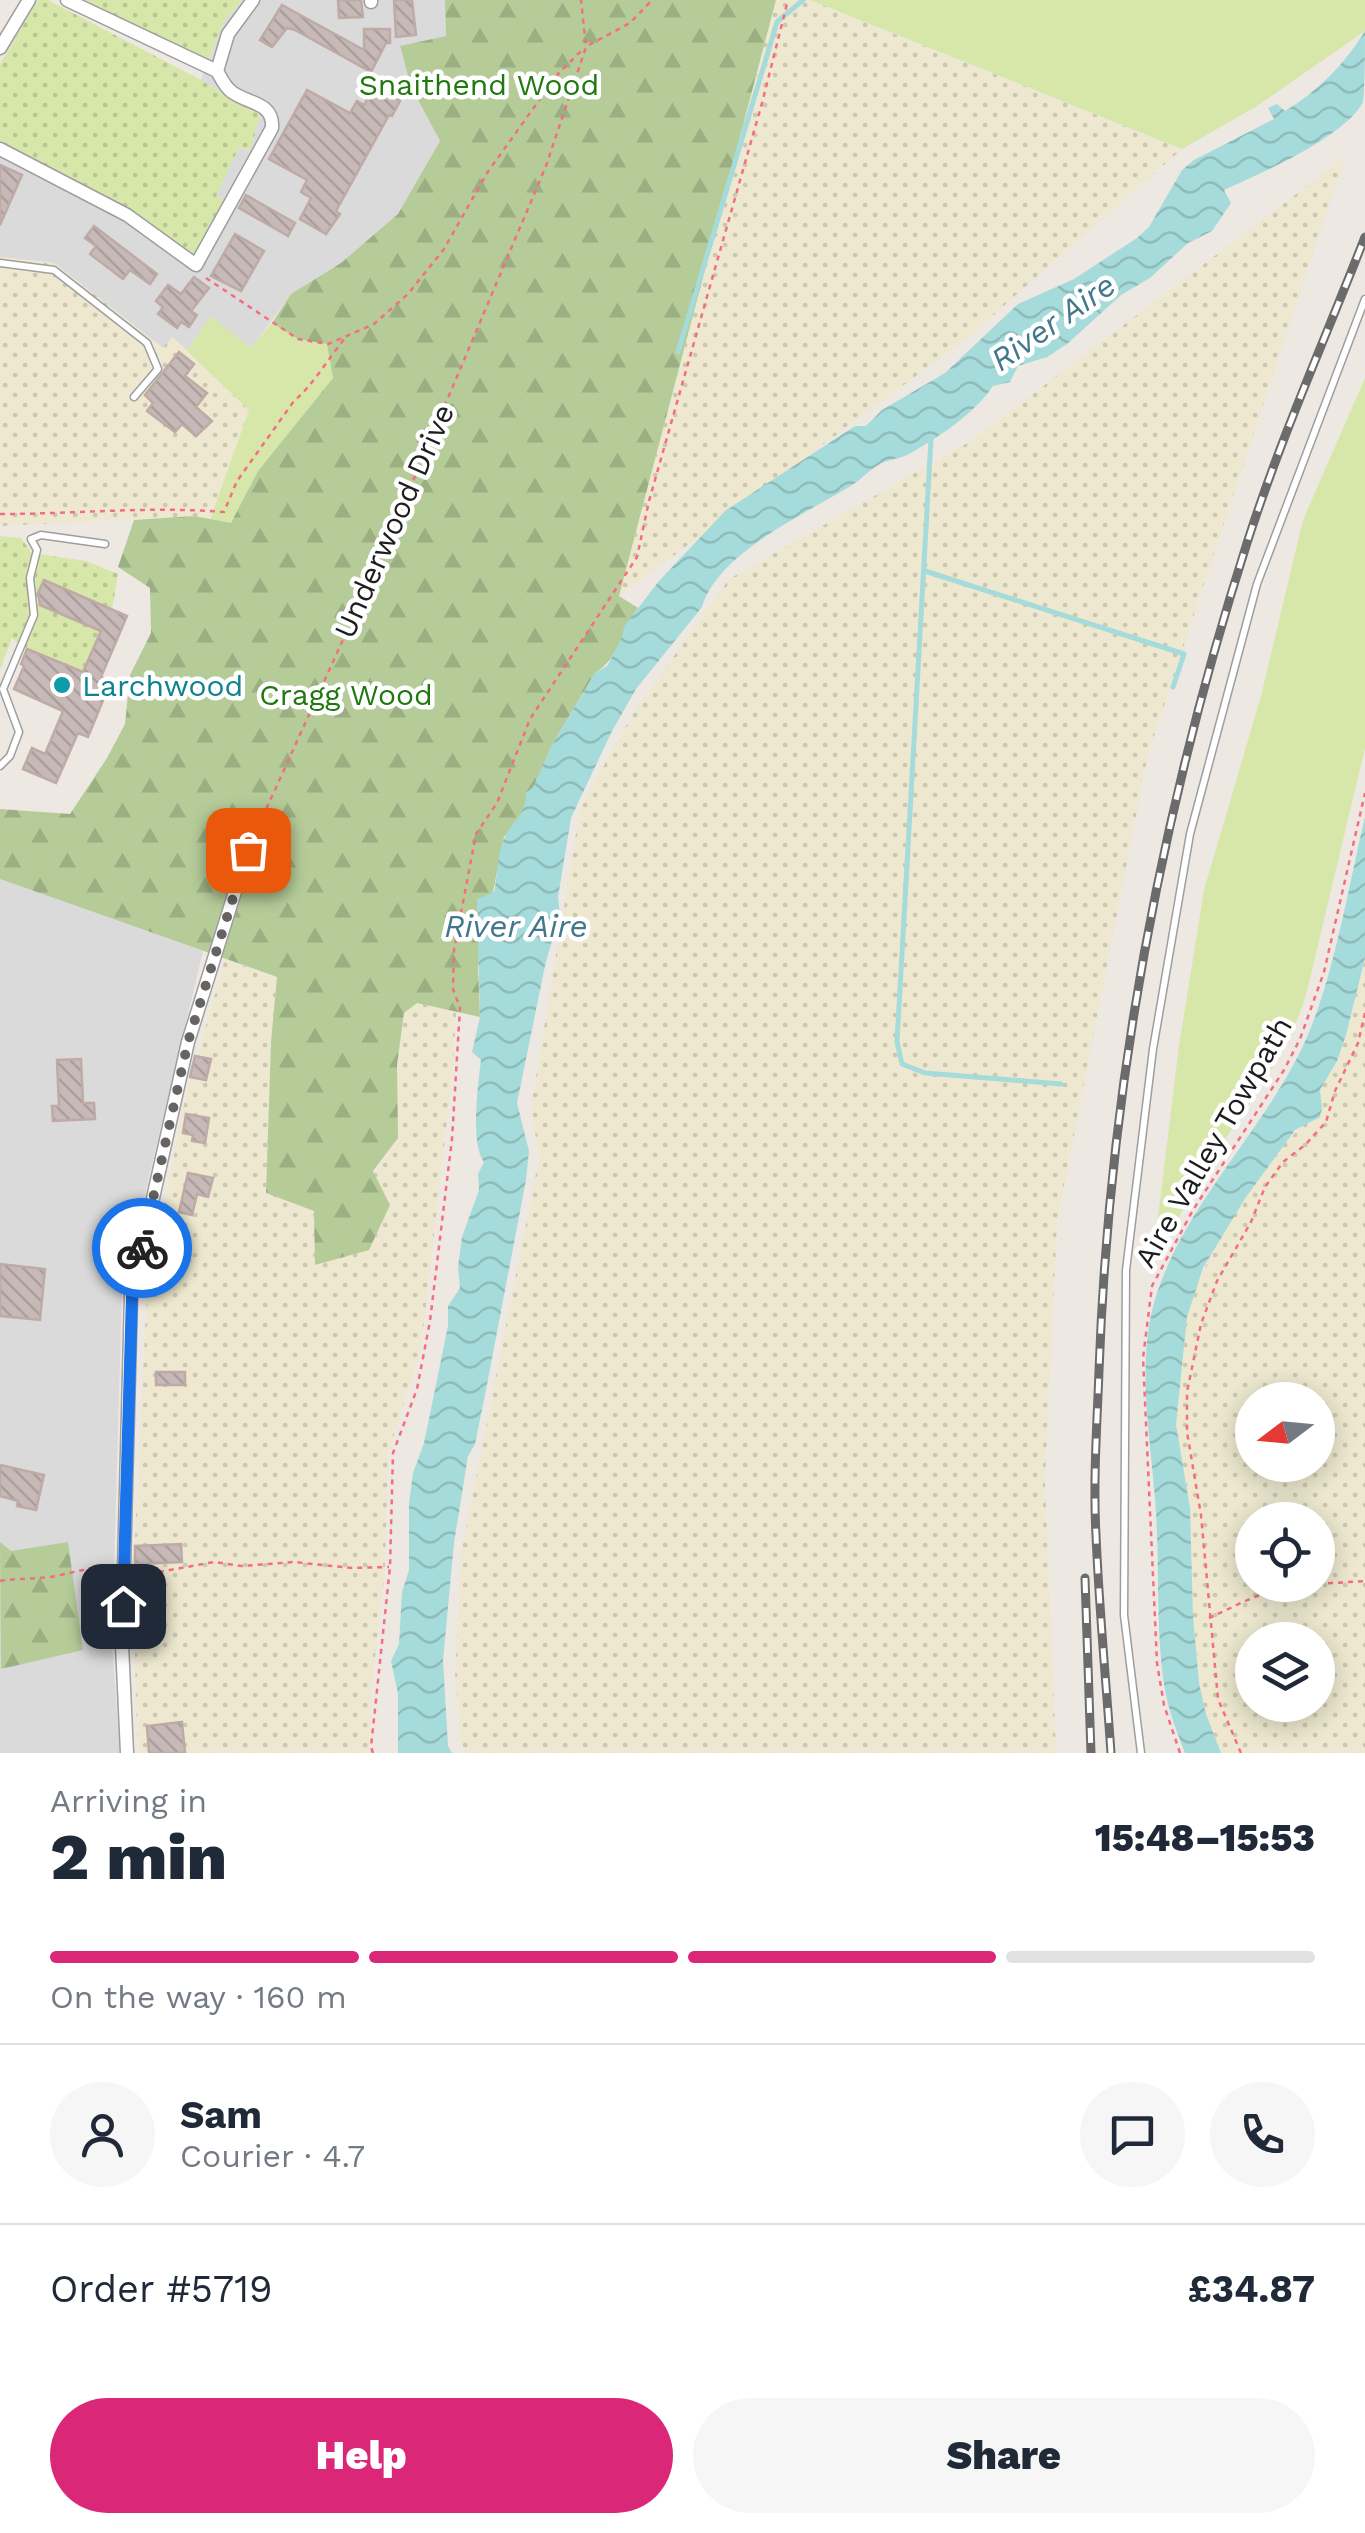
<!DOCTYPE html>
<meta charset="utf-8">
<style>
:root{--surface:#fff;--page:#f6f6f7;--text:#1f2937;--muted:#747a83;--line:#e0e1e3;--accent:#db2777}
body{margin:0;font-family:"Work Sans",sans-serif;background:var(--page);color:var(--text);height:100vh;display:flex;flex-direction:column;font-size:38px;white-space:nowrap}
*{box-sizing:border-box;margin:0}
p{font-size:32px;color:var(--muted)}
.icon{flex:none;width:55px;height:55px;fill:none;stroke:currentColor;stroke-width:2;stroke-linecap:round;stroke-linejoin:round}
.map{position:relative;height:1753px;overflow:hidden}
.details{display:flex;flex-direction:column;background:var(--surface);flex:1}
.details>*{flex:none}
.needle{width:65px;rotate:254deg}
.controls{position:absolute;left:1235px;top:1382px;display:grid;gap:20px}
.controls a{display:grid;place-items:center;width:100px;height:100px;border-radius:50%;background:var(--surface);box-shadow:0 5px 25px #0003;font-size:50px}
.pin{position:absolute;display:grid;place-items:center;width:85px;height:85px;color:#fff;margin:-42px;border-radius:20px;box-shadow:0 5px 15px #0006}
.courier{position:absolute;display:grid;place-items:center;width:100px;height:100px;margin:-50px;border:8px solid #1a73e8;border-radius:50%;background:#fff;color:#222;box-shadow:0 2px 12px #0007}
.overview em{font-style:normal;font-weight:800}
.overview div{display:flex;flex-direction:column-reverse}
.overview{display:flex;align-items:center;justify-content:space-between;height:170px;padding:0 50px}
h1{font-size:65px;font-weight:800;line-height:75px}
.bar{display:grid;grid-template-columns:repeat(4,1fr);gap:15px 10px;align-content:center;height:120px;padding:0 50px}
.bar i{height:12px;border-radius:8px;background:var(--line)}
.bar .current{background:var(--accent)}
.bar p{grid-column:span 4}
.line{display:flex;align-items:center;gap:25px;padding:0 50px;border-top:2px solid var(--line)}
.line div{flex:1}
.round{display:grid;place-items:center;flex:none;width:105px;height:105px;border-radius:52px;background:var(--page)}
.cta{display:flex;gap:20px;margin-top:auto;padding:20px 50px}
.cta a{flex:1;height:115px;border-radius:60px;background:var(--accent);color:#fff;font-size:40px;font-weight:800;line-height:115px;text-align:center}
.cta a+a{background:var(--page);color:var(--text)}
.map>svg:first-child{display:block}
</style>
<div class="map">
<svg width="1365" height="1753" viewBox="0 0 1365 1753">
<defs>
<pattern id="farmland-dots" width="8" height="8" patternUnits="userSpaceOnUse" patternTransform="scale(2.5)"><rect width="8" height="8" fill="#ede8cf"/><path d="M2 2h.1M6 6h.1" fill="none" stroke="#cbc7b1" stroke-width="1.8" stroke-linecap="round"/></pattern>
<pattern id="forest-firs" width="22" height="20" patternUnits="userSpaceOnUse" patternTransform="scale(2.5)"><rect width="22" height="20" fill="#b5cc99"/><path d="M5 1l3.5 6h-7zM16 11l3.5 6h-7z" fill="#9baf83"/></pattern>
<pattern id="garden-dots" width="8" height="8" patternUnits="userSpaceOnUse" patternTransform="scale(2.5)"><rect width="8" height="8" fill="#d7e7aa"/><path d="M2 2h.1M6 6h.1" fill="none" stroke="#b8c692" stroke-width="1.8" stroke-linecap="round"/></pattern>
<pattern id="water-waves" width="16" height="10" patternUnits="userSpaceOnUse" patternTransform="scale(2.5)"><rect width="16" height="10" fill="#a5dbda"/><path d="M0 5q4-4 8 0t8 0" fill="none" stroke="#8ebcbb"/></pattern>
<pattern id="building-back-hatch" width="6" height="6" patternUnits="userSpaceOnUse" patternTransform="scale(2.5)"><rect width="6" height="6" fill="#c6b9b7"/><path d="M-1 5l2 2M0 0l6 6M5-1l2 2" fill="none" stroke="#aa9f9d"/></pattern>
</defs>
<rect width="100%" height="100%" fill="#eee8e3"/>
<g fill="#dbdada">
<polygon points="243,0 445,0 446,36 400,47 411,87 440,141 399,214 341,263 291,294 251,349 210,316 187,351 173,338 163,348 54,263 0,257 0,143 224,201 215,196 239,147 249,151 260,116 201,80 225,19"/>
<polygon points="0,879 203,951 122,1290 112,1645 120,1753 0,1753"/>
</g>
<g fill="url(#farmland-dots)" fill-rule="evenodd">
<polygon points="776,0 810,0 1182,149 966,339 619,596"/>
<polygon points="1345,157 1148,754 1057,1222 1045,1481 1056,1753 466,1753 461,1745 455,1673 461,1554 539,1158 531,1107 580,809 633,713 729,579 971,441"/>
<polygon points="0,257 54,263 162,347 173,337 249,410 210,520 194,516 0,526"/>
<path d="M1365 958V1753H1221L1206 1714 1199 1683 1193 1616 1190 1508 1176 1424 1187 1317 1193 1293 1221 1235 1282 1145 1322 1108 1320 1090 1337 1061 1346 1035ZM1252 1400H1318V1465H1252ZM1252 1520H1318V1585H1252ZM1252 1640H1318V1705H1252Z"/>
<polygon points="225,959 277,978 271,1042 266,1192 314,1211 315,1265 398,1138 397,1065 404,1013 416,1003 456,1011 453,1067 421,1349 388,1454 385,1570 371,1692 370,1753 140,1753 137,1740 133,1578 147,1292 185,1099"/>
</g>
<g fill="#d7e7aa">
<polygon points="810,0 1365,0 1365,31 1257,106 1182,149"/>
<polygon points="210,316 251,348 272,323 298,339 328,344 333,378 258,471 231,524 210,520 249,410 187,351"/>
<path d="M1365 378V748L1308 987C1290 1058 1238 1115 1201 1177 1184 1206 1169 1236 1152 1266L1179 1046 1204 890 1261 696 1303 520Z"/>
</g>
<g fill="url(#forest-firs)">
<path d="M445 0H776L619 596 638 608C622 629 619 659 595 673L553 743 521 817 504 837 478 967 480 1017 417 1003 404 1013 397 1065 398 1138 373 1171 390 1205 369 1250 315 1265 314 1211 266 1193 271 1042 277 977 0 879V809L70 814 107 758 125 724 130 675 151 633 150 588 118 567 134 520 194 516 231 523 258 471 333 378 327 344 298 339 272 323 291 294 341 263 398 214 440 141 411 87 400 46 446 36Z"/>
<polygon points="0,1542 11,1551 68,1542 83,1650 1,1669"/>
</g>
<g fill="url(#garden-dots)">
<polygon points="38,0 48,0 201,80 260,115 250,151 239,147 216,196 225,201 198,252 188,254 0,143 0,64"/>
<polygon points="86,0 243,0 225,19 208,62"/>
<polygon points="0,536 21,538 32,553 86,561 118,574 112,610 44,581 35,602 101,631 83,672 24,647 12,638 0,670"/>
</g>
<g fill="url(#water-waves)">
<path d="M1365 31C1365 48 1365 89 1363 102 1345 137 1260 174 1224 190L1231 203 1212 231 1188 243 1150 278 1121 295 1067 344 1047 357 1018 366 1010 382 993 386C975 413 938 438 909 454 900 459 889 459 880 464 869 470 860 481 849 487 803 515 718 553 702 607L636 689 611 733 571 818 558 897 560 915 546 961 517 1103 529 1151 526 1180 485 1395 475 1444 468 1456 454 1543 443 1660 448 1746 452 1753H398V1693L391 1661 399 1644 402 1592 409 1570V1504L413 1473 424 1443 448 1326V1306L460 1288 458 1266 462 1237 479 1190 478 1174 484 1162C470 1144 478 1085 481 1060L472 1052 480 1017 477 899 494 892C498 874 497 851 506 835 515 818 526 814 526 793L533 787 553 743 595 673 607 666 620 642 625 625 659 581 725 511 855 426H866L882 410 945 373 1018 304 1074 279 1137 238 1149 227 1182 170 1194 160 1274 119 1268 108 1277 104 1285 111C1318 91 1345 64 1365 31Z"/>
<path d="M1365 817V958L1346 1035 1337 1061 1320 1090 1322 1108 1320 1117 1295 1130 1246 1197 1203 1268 1187 1317 1176 1424 1190 1508 1193 1616 1199 1683 1206 1714 1221 1753H1185C1178 1734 1170 1715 1166 1695 1155 1635 1160 1573 1156 1513 1152 1443 1134 1361 1157 1293 1186 1206 1255 1139 1297 1058 1332 992 1347 892 1365 817Z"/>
</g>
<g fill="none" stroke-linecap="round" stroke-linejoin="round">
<g stroke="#a5dbda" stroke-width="5">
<polyline points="678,352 777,22 803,0"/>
<polyline points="931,439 897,1042 902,1064 925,1073 1061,1084"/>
<polyline points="925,571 1184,654 1173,687"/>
</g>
</g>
<g fill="url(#building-back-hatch)" stroke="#bfaba6" stroke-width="2.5">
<polygon points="338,0 361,0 363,17 339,18"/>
<polygon points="394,0 412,0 416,35 396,37"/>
<polygon points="282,5 364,50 364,29 390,29 390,43 386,43 371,72 295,30 287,28 272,47 260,40"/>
<polygon points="374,87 400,101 392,116 389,115 336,211 340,214 326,234 300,219 311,198 301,192 307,180 269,159 307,90 350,113 357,101 364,105"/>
<polygon points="0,165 22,175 0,225"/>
<polygon points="246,195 295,223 288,236 239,208"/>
<polygon points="94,226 157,274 150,284 130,270 123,279 90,254 96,246 85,238"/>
<polygon points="235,234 264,251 241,291 211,276"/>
<polygon points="194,277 209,288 191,311 197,315 189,327 181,322 177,328 158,314 163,307 156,301 168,285 181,294"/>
<polygon points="179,352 194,364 185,376 207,393 196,407 212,421 196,436 182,424 175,432 147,411 153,403 145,395"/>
<polygon points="44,580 127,616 101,677 111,681 88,737 78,733 56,783 23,769 32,748 45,754 63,711 14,689 24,666 21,664 27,649 83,672 101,631 40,605 38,593"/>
<polygon points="195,1056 211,1059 206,1080 190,1077"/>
<polygon points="81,1059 83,1103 94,1103 95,1119 53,1121 52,1106 59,1106 57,1060"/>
<polygon points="186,1114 209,1118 205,1143 192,1141 193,1135 183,1133"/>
<polygon points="188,1173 213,1178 208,1197 197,1194 192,1215 179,1212"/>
<polygon points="0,1264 45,1269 40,1320 0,1316"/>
<rect x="156" y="1372" width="29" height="13"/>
<polygon points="0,1465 44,1475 36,1510 17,1506 18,1501 0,1496"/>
<polygon points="181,1544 182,1562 135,1564 135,1546"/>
<polygon points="182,1722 185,1753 149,1753 147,1726"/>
</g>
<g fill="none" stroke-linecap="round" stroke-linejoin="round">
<g stroke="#9e9e9e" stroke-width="9">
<g id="service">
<polyline points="0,263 54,270 147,343 158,369 134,397"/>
<polyline points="0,766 10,756 19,732 3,689 34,615 30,578 37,550 31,539 41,535 105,544"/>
<polyline points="1141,1753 1124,1615 1126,1270 1153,1049 1190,834 1257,584 1365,299"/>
</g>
</g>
<g stroke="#9e9e9e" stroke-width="15">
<g id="minor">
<polyline points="371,0 371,2"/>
<polyline points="0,48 29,0"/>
<polyline points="217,71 228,34 253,0"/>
<path d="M0 149 127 215 196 265 272 128C274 102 248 104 232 92 225 87 221 78 217 71L67 0"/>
<polyline points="127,1753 122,1645 131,1296 188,1042 248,850"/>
</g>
</g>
<g stroke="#f56d80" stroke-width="2.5" stroke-dasharray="5 5" stroke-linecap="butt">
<polyline points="589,45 630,23 652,0"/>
<polyline points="206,278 298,339 328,344 374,324 408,294 444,249 487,173 558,74 582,50"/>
<path d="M0 514C75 514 150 506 224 512L237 481 294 401C312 386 329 358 345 338"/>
<polyline points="254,836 385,547 546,166 586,47 581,0"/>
<polyline points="139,1570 159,1572 214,1562 242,1566 294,1562 352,1568 389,1567"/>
<path d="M0 1581C19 1578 40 1579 56 1576 75 1572 92 1567 111 1566"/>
<polyline points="1318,1584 1365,1581"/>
<path d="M1209 1618C1238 1605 1269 1587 1301 1585"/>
<polyline points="373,1753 371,1747 390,1567 393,1453 417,1389 430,1321 452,1139 460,1008 453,989 454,950 476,834 497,803 530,719 637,557 649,501 762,103 788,0"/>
<polyline points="1180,1753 1164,1705 1157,1663 1143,1358 1152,1286 1193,1210 1284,1070 1300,1039 1324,972 1365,793"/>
<polyline points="1241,1753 1218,1699 1201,1515 1187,1432 1187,1392 1201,1324 1217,1281 1251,1222 1265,1187 1283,1162 1305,1145 1326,1122 1335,1091 1358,1043 1365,1013"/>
</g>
<use href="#service" stroke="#fff" stroke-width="6"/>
<use href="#minor" stroke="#fff" stroke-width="12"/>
<g stroke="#6b6b6b" stroke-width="9">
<g id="rail">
<polyline points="1085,1578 1091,1753"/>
<path d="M1111 1753C1106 1680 1099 1608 1096 1535 1093 1481 1097 1425 1099 1371 1109 1090 1161 812 1247 543 1280 440 1325 339 1365 237"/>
</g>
</g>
<use href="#rail" stroke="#fff" stroke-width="5" stroke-dasharray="15" stroke-linecap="butt"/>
</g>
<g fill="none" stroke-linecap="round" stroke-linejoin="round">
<polyline stroke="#666462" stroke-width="10" stroke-dasharray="0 18" points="142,1248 188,1042 248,850"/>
<polyline stroke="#1a73e8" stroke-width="12" points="123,1606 132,1296 142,1248"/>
</g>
<circle fill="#0f9aa8" stroke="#fff" stroke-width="4" cx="62" cy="685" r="10"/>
<g text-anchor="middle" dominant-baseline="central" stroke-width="9" stroke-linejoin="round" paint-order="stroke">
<g font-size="30" fill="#20780f" stroke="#fff">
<text x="479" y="84">Snaithend Wood</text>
<text x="346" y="694">Cragg Wood</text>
</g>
<g font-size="30" fill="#1d1d1d" stroke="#fff">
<text transform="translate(394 521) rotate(-66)">Underwood Drive</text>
<text transform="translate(1213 1142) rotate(-60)">Aire Valley Towpath</text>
</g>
<g font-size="30" fill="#0d838f" stroke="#fff" text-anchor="start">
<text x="82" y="685">Larchwood</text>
</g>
<g font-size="32" font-style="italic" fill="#41788b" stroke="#fff">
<text transform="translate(1053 322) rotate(-35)">River Aire</text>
<text x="516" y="926">River Aire</text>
</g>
</g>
</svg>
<div class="controls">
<a><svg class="needle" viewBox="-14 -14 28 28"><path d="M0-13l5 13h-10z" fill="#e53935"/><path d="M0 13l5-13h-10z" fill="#747a83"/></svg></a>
<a><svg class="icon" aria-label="locate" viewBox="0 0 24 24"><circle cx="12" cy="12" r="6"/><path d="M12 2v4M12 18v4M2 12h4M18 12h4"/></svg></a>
<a><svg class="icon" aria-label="layers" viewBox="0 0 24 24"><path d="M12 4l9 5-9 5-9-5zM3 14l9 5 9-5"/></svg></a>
</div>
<div class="pin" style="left:248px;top:850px;background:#ea580c"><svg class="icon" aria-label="bag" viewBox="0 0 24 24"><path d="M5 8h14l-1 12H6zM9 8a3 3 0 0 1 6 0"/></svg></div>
<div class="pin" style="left:123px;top:1606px;background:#1f2937"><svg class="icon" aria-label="home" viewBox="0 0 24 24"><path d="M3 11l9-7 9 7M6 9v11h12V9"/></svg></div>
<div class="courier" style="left:142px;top:1248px"><svg class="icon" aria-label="bike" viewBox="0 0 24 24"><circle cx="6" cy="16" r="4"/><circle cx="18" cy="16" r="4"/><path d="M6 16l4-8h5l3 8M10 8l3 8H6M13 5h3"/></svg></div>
</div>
<section class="details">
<div class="overview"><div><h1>2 min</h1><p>Arriving in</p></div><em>15:48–15:53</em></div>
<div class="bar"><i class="current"></i><i class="current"></i><i class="current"></i><i></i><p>On the way · 160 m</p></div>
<div class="line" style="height:180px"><a class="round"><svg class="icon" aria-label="person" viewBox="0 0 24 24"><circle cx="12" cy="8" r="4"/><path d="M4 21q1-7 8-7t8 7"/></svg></a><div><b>Sam</b><p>Courier · 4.7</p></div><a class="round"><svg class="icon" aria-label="chat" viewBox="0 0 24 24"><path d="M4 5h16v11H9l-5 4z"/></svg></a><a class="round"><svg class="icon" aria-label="phone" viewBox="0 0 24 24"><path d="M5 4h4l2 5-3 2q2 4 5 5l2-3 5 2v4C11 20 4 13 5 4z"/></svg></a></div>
<div class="line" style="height:130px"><div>Order #5719</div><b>£34.87</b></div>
<div class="cta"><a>Help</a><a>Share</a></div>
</section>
